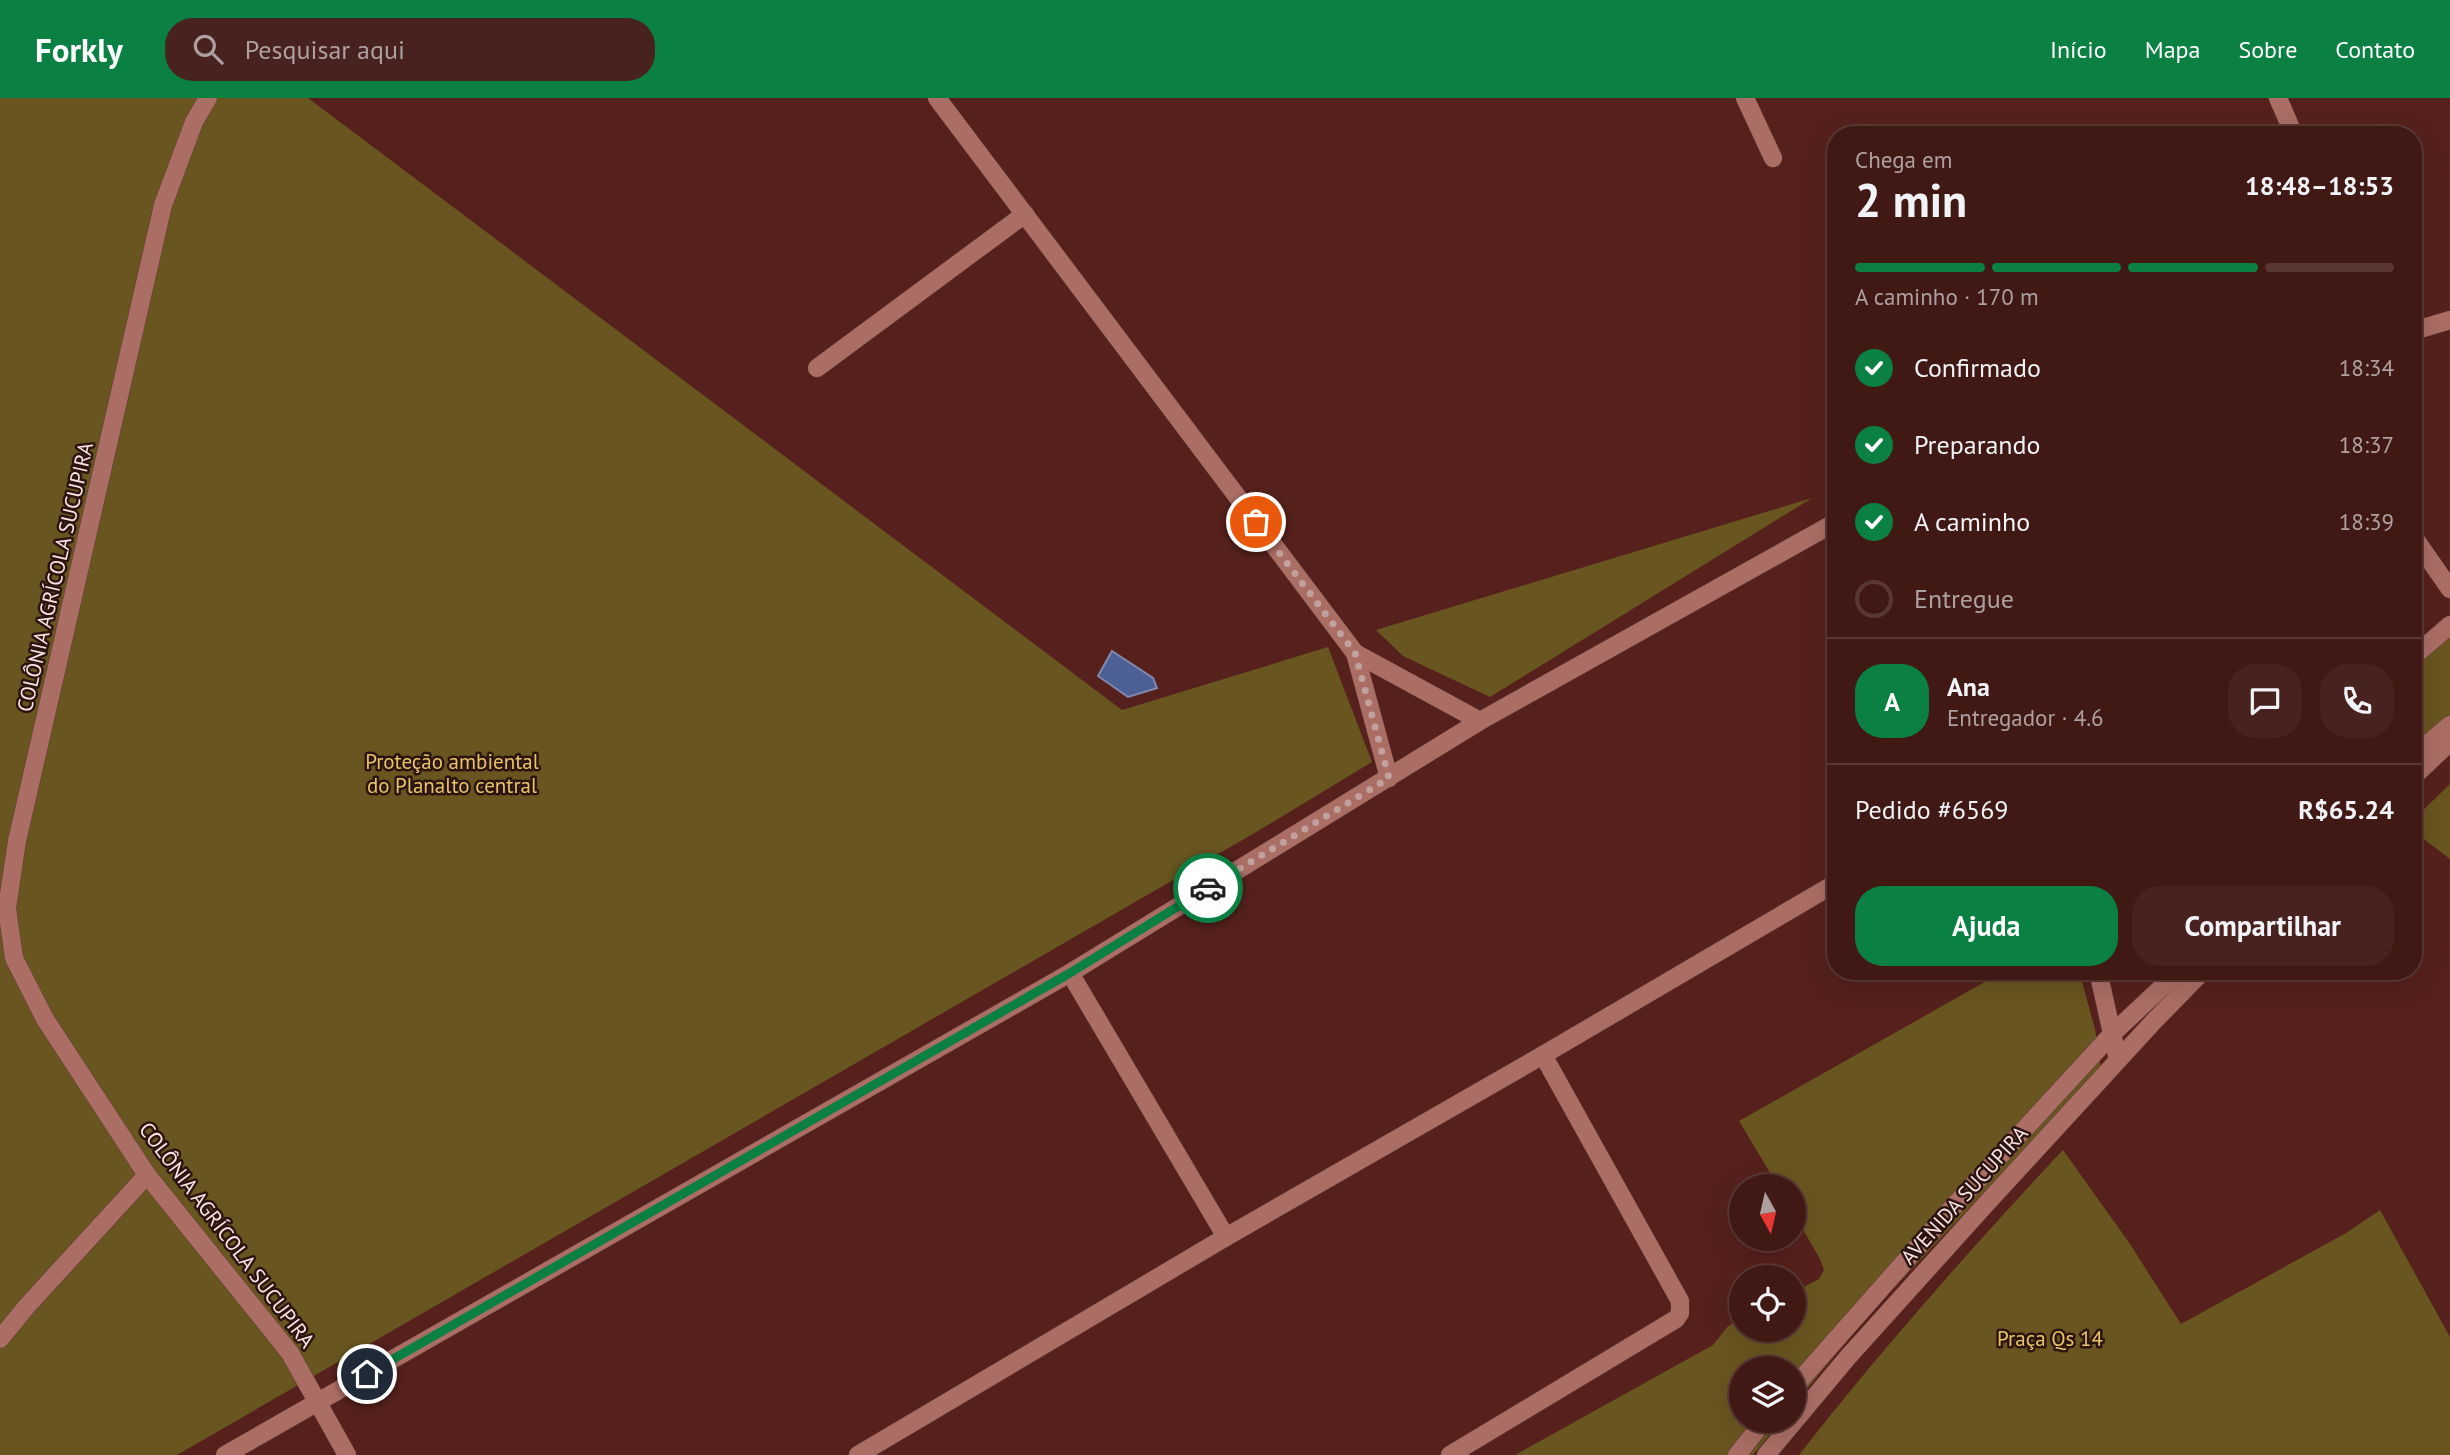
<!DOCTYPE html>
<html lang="pt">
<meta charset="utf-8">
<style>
:root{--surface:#401915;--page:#47221e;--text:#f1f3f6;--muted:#aea0a0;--line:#593834;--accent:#0b8043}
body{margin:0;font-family:"PT Sans",sans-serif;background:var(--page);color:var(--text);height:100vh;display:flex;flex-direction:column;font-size:26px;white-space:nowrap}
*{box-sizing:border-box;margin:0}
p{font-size:23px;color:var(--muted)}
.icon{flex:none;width:38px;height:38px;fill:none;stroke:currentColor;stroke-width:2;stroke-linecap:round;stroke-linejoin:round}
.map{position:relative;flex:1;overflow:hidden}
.drawer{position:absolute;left:1827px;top:28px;width:595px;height:854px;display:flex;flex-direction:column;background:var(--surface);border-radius:28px;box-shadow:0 7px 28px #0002,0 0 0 2px var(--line)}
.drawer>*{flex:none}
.needle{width:46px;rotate:172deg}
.buttons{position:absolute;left:1729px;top:1076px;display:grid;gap:14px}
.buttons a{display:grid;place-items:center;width:77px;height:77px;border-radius:50%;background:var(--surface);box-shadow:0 7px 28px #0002,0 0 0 2px var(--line);font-size:35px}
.pin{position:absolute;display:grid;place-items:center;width:60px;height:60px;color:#fff;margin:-30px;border:4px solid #fff;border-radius:50%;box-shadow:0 2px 7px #0007}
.courier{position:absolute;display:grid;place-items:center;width:70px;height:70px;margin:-35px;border:5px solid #0b8043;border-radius:50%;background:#fff;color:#222;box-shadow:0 2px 9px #0007}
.overview em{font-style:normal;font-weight:800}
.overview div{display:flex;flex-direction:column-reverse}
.overview{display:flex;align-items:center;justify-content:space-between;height:119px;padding:0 28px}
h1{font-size:46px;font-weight:800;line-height:52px}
.bar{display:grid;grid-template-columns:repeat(4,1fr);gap:10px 7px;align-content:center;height:84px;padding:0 28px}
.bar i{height:9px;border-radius:5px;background:var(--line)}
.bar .current{background:var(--accent)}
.bar p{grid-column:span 4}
.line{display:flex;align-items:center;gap:18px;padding:0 28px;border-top:2px solid var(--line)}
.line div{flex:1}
.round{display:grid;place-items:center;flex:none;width:74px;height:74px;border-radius:28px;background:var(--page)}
ol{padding:0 28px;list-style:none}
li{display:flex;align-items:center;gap:21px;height:77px}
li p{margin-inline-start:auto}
li .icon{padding:7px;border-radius:50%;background:var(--accent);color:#fff;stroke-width:4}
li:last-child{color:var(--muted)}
li i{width:38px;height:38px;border:4px solid var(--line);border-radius:50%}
.action{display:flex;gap:14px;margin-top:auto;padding:14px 28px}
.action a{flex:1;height:80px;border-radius:28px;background:var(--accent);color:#fff;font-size:28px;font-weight:800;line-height:80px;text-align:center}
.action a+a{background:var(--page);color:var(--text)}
header{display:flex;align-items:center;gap:42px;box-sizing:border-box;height:98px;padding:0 35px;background:var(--accent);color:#fff}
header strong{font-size:33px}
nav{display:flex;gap:38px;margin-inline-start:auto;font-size:24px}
.search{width:490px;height:63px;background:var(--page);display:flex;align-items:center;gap:18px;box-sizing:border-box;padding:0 24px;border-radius:28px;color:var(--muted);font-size:26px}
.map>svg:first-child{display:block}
</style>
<header>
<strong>Forkly</strong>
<div class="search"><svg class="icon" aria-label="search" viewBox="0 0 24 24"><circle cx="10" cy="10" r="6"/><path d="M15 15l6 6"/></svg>Pesquisar aqui</div>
<nav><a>Início</a><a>Mapa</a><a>Sobre</a><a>Contato</a></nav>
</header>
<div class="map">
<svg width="2450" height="1357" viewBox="0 0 2450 1357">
<rect width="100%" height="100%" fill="#56211c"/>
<g fill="#695520">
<polygon points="0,0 308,0 1122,612 1328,549 1372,664 1258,733 177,1357 0,1357"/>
<polygon points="1812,400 1490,599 1403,558 1376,532"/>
<polygon points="2450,518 2450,624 2413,655 2413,553"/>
<polygon points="2450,686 2450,761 2413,733 2413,722"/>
<polygon points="2004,873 2079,873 2095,931 2101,970 1862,1224 1794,1307 1794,1270 1741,1270 1741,1323 1781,1323 1753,1357 1515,1357 1713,1247 1728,1228 1741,1221 1741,1232 1794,1232 1794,1194 1819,1181 1824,1172 1820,1161 1794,1116 1794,1088 1778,1088 1739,1023"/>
<path d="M2063 1052 2130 1146 2181 1226 2346 1135 2380 1112 2450 1239V1357H1799C1882 1251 1971 1150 2063 1052Z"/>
</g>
<polygon fill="#4d6095" stroke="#8188ac" stroke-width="2" points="1112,553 1153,580 1157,590 1128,599 1098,578"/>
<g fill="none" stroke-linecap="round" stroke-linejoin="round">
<g stroke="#673c39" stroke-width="19">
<polyline id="service" points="0,1241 27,1208 147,1077"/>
</g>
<g stroke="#673c39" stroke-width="19">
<g id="pedestrian">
<polyline points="2413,658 2450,627"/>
<polyline points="1794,1289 1952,1110 2112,936 2179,873"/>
<polyline points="1737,1357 1764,1323"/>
</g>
</g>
<g stroke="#673c39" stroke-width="19">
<g id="minor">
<polyline points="208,0 194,24 163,107 17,743 7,810 14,860 45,921 147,1077 290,1255 347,1357"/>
<polyline points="937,0 1355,555 1389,680"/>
<polyline points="1745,0 1773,60"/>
<polyline points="2278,0 2294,37"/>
<polyline points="2413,233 2450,222"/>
<polyline points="817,270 1025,116"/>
<polyline points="2413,438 2450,491"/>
<polyline points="1355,555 1480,623"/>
<polyline points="2413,559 2450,527"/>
<polyline points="2098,873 2118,962"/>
<polyline points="2152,873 2194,881"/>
<polyline points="1070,875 1226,1139"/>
<polyline points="225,1357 1070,875 1480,623 1836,424"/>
<polyline points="858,1357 1226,1139 1543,957"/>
<polyline points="1450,1357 1676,1221 1680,1215 1680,1203 1543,957 1836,785"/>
</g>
</g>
<g stroke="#673c39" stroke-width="19">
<g id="tertiary">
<polyline points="2413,679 2450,644"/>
<polyline points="1766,1357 1848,1259 1986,1106 2155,922 2203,873"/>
</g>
</g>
<use href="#service" stroke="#aa6e65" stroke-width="18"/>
<use href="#pedestrian" stroke="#aa6e65" stroke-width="18"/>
<use href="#minor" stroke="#aa6e65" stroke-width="18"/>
<use href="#tertiary" stroke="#aa6e65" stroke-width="18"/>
</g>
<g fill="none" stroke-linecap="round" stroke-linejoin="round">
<polyline stroke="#c1a09d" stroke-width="7" stroke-dasharray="0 12.6" points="1208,790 1389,680 1355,555 1256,424"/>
<polyline stroke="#0b8043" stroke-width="9" points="367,1276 1070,875 1208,790"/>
</g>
<g text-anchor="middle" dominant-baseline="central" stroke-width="5" stroke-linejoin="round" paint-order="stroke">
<g font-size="21" fill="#fae5e2" stroke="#2c1411">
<text transform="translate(55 479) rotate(-77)">COLÔNIA AGRÍCOLA SUCUPIRA</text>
<text transform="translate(1964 1097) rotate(-48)">AVENIDA SUCUPIRA</text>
<text transform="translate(227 1137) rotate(53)">COLÔNIA AGRÍCOLA SUCUPIRA</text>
</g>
<g font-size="21" fill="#e8c468" stroke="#2c1411">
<text x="452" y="663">Proteção ambiental<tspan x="452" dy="24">do Planalto central</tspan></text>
<text x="2050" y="1240">Praça Qs 14</text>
</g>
</g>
</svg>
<div class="buttons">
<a><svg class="needle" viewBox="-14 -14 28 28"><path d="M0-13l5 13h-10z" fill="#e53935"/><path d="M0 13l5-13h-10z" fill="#aea0a0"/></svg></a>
<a><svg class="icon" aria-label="locate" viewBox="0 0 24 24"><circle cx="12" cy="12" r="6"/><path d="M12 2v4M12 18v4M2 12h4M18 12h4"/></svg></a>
<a><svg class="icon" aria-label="layers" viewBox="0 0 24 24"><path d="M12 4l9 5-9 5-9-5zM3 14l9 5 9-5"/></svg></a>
</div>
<div class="pin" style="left:1256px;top:424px;background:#ea580c"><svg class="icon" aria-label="bag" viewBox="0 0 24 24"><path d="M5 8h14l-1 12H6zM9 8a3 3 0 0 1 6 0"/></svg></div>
<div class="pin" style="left:367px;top:1276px;background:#1f2937"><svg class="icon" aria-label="home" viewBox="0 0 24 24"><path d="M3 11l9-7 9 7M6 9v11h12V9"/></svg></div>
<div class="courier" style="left:1208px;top:790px"><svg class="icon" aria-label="car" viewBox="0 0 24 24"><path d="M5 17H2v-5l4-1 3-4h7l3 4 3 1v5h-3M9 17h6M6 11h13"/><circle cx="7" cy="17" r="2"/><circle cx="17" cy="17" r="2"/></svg></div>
<section class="drawer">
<div class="overview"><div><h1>2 min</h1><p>Chega em</p></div><em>18:48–18:53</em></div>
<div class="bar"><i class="current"></i><i class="current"></i><i class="current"></i><i></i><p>A caminho · 170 m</p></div>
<ol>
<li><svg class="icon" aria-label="check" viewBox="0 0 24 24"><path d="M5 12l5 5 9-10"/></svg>Confirmado<p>18:34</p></li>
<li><svg class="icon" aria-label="check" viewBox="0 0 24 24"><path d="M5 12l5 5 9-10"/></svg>Preparando<p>18:37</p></li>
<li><svg class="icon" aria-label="check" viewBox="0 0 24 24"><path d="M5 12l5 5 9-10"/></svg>A caminho<p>18:39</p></li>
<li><i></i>Entregue</li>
</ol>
<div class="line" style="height:126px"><b class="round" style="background:var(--accent);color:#fff">A</b><div><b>Ana</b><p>Entregador · 4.6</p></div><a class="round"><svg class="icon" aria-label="chat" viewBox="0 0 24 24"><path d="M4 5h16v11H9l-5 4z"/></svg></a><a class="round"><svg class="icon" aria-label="phone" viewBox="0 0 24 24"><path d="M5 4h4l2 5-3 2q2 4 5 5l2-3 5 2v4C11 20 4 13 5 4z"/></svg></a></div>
<div class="line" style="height:91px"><div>Pedido #6569</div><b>R$65.24</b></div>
<div class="action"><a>Ajuda</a><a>Compartilhar</a></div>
</section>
</div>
